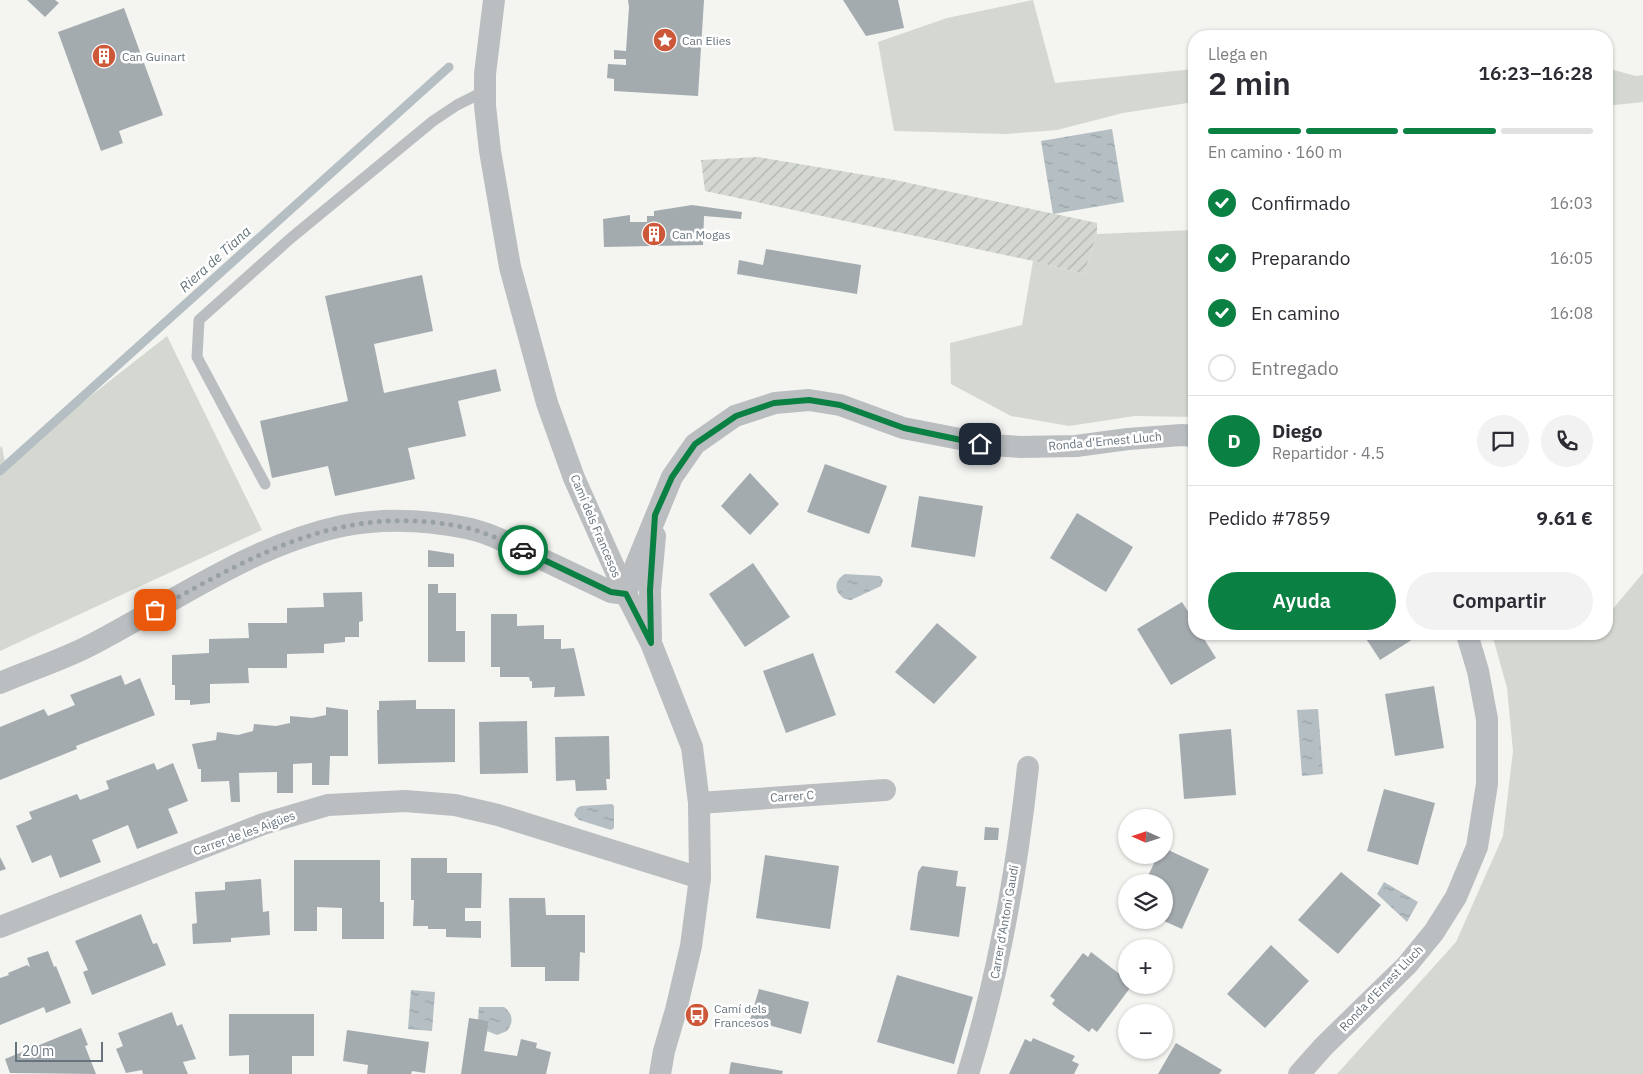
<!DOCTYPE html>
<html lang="es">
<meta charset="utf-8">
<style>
:root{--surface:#fff;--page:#f2f2f3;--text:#2b2b33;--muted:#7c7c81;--line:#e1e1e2;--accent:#0b8043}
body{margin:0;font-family:"IBM Plex Sans",sans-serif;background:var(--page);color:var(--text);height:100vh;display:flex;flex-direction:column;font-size:19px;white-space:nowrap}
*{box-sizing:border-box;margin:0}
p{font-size:16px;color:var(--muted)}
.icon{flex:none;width:28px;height:28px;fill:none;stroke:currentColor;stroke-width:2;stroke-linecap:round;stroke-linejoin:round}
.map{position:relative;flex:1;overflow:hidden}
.details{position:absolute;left:1188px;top:30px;width:425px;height:610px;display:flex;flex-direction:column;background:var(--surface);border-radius:20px;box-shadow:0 1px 4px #0004}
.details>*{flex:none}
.needle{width:32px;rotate:273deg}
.controls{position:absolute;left:1118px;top:809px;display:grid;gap:10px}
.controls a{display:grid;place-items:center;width:55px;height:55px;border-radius:50%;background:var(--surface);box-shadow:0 1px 4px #0004;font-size:25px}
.scale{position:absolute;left:15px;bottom:12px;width:88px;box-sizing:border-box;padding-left:5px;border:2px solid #67747e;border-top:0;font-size:14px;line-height:18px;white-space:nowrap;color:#67747e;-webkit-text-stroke:4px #fff;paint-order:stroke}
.pin{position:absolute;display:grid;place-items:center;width:42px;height:42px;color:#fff;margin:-21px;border-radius:10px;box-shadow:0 2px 8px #0006}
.courier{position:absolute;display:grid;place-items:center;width:50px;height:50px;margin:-25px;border:4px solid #0b8043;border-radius:50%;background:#fff;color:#222;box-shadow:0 1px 6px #0007}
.head em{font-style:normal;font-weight:600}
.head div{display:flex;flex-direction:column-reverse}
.head{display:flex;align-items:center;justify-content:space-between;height:85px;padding:0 20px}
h1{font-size:32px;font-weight:600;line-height:38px}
.bar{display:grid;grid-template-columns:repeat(4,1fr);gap:8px 5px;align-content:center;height:60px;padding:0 20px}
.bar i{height:6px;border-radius:4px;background:var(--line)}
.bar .on{background:var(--accent)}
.bar p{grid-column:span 4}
.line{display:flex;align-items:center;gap:12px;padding:0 20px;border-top:1px solid var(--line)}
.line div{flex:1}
.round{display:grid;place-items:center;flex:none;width:52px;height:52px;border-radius:26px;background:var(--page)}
ol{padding:0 20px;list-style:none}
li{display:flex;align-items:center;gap:15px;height:55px}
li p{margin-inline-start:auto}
li .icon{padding:5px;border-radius:50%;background:var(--accent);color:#fff;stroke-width:4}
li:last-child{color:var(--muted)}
li i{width:28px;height:28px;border:2px solid var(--line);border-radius:50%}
.button{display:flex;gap:10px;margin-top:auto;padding:10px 20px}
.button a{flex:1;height:58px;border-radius:30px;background:var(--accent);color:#fff;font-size:20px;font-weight:600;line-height:58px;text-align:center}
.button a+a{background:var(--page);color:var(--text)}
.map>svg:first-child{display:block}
</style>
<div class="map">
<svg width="1643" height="1074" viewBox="0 0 1643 1074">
<defs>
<pattern id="garden-furrows" width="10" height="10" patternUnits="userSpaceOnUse" patternTransform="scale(1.25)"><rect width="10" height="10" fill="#d4d8d1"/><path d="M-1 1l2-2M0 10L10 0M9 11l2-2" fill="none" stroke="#b0b4af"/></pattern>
<pattern id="water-ripples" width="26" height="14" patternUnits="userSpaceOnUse" patternTransform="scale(1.25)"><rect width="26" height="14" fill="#b5bfc3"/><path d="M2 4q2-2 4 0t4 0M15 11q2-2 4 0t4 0" fill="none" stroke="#97a0a4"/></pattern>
</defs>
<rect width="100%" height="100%" fill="#f4f4f1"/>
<g fill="#d4d8d1">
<polygon points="1033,0 1055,83 1194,69 1194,102 1123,113 1057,130 1006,134 894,131 878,42 947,18"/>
<polygon points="1606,68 1636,76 1643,75 1643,102 1606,106"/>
<polygon points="1194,230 1194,417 1135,416 1069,426 1011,416 951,384 950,343 1022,325 1033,261 1084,274 1097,234"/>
<polygon points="167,336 262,530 0,651 0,448 2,446 5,463"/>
<polygon points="1643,573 1643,1074 1337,1074 1456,942 1503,836 1513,751 1507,688 1492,634 1590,634 1591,636 1593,634 1606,634 1606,617"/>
</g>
<polygon fill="url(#garden-furrows)" points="758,157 895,180 1097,223 1097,234 1084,274 1033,261 705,191 701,160"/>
<g fill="url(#water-ripples)">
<polygon points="1112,129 1124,202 1053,214 1041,141"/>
<path d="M845 574 880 576 883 580 881 586 851 600 845 599C834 592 833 581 845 574Z"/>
<polygon points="1318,709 1323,774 1302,776 1297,710"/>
<polygon points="612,804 614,806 614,828 611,830 579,820 574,815 577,808 581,806"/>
<polygon points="1384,882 1418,902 1407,922 1377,894"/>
<polygon points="411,990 435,992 432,1031 408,1029"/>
<path d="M479 1007H504C513 1014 514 1022 507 1031L497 1035 487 1031 489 1021 478 1020Z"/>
</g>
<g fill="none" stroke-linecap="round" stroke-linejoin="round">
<polyline stroke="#b5bfc3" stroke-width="9" points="0,471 449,67"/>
</g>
<g fill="#a4abaf">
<polygon points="27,0 55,0 59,3 45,17"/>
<polygon points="628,0 704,0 698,96 614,91 614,79 607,78 608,64 626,65 626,59 614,59 614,50 626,51 629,7"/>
<polygon points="843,0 898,0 904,28 866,36"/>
<polygon points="124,8 163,115 119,131 123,143 101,151 58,32"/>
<polygon points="692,205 742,212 741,219 704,216 703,245 604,247 603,219 630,215 630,222 647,222 647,216 654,216 654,211"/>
<polygon points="766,249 861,265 857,294 737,274 739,260 763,265"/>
<polygon points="422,275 433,331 374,344 384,393 496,369 501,391 458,401 466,436 408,448 415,479 335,496 328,466 272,478 260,421 348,401 325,296"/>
<polygon points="825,464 887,486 869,534 807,512"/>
<polygon points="750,473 779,504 750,535 721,506"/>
<polygon points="919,496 983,506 975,557 911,547"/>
<polygon points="1077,513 1133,547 1106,592 1050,558"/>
<polygon points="428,550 454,554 454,567 428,567"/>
<polygon points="753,563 790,617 745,647 709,594"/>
<polygon points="428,584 438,584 438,593 456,593 456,631 465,631 465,662 428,662"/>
<polygon points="362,592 363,621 359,622 359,637 345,637 345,642 324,644 324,653 287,654 287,668 248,668 249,683 210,684 210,703 190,705 190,700 175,700 175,685 172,685 172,655 209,653 209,639 249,638 248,623 287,623 287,608 324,607 323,593"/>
<polygon points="1182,602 1194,621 1194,634 1201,634 1216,658 1171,685 1137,629"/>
<polygon points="491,614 517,614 517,626 544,625 544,639 561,639 561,649 574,648 585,696 554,697 555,687 532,688 532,681 530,681 529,677 500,677 500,667 491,667"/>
<polygon points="937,623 977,657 934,704 895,672"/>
<polygon points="1363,634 1421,634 1380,660"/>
<polygon points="813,653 836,715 786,733 763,671"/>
<polygon points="121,675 125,685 140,678 155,715 76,746 77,749 0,780 0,727 44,709 48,716 75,705 70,695"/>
<polygon points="1434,686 1444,748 1395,756 1385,694"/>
<polygon points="416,700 416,709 455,709 455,762 378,764 377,710 379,710 379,701"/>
<polygon points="326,707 348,710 348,756 330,756 329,785 312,785 312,763 293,764 293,793 277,793 277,772 239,773 240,802 231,802 229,781 201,782 201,769 198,769 192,744 216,740 217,732 238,735 253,731 254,724 276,726 290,723 290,716 312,718 326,715"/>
<polygon points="527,721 528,773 480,774 479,722"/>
<polygon points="1231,729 1236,795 1184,799 1179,734"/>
<polygon points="609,736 610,779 606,779 607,790 576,791 575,780 556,781 555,737"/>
<polygon points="154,763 157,770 173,763 188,801 168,809 178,833 137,849 128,825 92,840 101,862 60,878 51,855 32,863 16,826 32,819 29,812 77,794 80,800 109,789 106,781"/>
<polygon points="1384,789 1435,803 1418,865 1367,851"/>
<polygon points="985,827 999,828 998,840 984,840"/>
<polygon points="1164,848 1209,869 1182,929 1164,921 1164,882 1145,882 1158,855 1164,855"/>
<polygon points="765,855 839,866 830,929 756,918"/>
<polygon points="0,857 6,869 0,871"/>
<polygon points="411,858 447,858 447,873 482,873 481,908 465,908 465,921 481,921 481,938 446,937 446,929 428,929 428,926 413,926 414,900 411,900"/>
<polygon points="294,860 380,860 380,902 384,902 384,939 342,939 342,908 317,907 317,931 294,931"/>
<polygon points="922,866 958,871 956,886 966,887 959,937 910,930 918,872"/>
<polygon points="1341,872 1381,905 1338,954 1298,920"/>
<polygon points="261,879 263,912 269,911 270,935 231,938 231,942 193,944 192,924 197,923 195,892 225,890 225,882"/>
<polygon points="509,898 545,898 546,915 585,915 585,953 580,952 579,981 545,981 545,967 511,967"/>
<polygon points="141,914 153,944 157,943 166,965 92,995 83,972 88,970 75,941"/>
<polygon points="1271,945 1309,981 1265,1028 1227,994"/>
<polygon points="48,951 54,967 56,966 71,1003 46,1013 44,1007 0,1025 0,978 9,975 8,973 27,965 30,967 27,958"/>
<polygon points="1091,952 1126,979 1125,984 1130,988 1097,1032 1092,1028 1089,1032 1058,1009 1052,1004 1055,1000 1050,996 1083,953 1088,957"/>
<polygon points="897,975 973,997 954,1064 877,1042"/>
<polygon points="759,989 809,1002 801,1034 750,1020"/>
<polygon points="172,1012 177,1026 182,1024 196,1059 183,1062 188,1074 143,1074 142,1070 126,1073 116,1049 123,1046 118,1033"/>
<polygon points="229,1014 314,1014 314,1056 292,1056 292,1074 249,1074 249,1055 229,1056"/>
<polygon points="469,1018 489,1021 484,1051 517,1056 521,1039 537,1043 536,1048 551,1052 546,1074 461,1074"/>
<polygon points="81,1028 88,1045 85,1046 96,1074 10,1073 5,1059"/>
<polygon points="347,1030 429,1042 425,1073 412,1071 411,1074 367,1074 368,1065 343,1061"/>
<polygon points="1033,1038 1075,1056 1072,1061 1079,1064 1074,1074 1009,1074 1025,1039 1031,1042"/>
<polygon points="1176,1043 1222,1070 1219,1074 1158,1074"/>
<polygon points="731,1062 783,1071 782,1074 729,1074"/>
</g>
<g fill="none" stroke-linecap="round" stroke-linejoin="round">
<polyline stroke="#babec0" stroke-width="11" points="265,484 197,357 199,320 291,238 433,121 457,105 485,91"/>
<g stroke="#babec0" stroke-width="22">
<polyline points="494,0 485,74 485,106 490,151 510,267 547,403 574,478 626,594 651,643 692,747 699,803 700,878 691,946 676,1010 664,1051 660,1074"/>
<polyline points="626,594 633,572 672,477 695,444 735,416 775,403 809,400 840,405 903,428 991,445 1021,447 1076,446 1128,439 1182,435 1194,436"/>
<polyline points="651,637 650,590 655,536"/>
<path d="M0 683C30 670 62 660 91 645 172 603 252 545 342 526 382 518 427 520 466 528 488 532 509 544 529 553 556 566 584 579 611 592L626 594"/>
<polyline points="699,803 885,790"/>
<polyline points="0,927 263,824 328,805 405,801 455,805 498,815 700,878"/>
<path d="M968 1074C999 974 1017 870 1028 767"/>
<polyline points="1299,1074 1324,1046 1407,965 1434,932 1456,897 1477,847 1487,784 1487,719 1478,671 1467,634"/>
</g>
</g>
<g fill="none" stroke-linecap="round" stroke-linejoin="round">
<path stroke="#98a1a6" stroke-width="5" stroke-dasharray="0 9" d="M155 610C258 553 345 501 467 528 486 532 505 542 523 550"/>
<polyline stroke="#0b8043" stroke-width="6" points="523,550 611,592 626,594 651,643 650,590 655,515 672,477 695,444 736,416 774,403 809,400 840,405 904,428 980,444"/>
</g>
<defs>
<g id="sight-disc" transform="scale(1.25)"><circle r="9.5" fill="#cc5839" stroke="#fff"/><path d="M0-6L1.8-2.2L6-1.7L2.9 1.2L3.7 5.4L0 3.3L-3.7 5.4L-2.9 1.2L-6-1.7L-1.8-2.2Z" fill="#fff"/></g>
<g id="building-disc" transform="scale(1.25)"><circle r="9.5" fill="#cc5839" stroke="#fff"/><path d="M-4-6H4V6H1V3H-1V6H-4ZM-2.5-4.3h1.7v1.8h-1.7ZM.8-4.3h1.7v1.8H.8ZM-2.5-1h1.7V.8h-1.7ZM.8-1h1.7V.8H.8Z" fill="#fff"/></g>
<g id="bus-disc" transform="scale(1.25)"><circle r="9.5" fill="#cc5839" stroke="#fff"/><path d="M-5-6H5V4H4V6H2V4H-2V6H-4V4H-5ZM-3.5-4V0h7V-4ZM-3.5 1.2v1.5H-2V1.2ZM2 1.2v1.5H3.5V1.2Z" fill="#fff"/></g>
</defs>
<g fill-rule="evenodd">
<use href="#sight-disc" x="665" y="40"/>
<use href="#building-disc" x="104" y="56"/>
<use href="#building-disc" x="654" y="234"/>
<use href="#bus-disc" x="697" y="1015"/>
</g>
<g text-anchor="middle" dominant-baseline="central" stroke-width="5" stroke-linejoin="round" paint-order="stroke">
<g font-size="12" fill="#67747e" stroke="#fff" text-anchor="start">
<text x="682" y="40">Can Elies</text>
<text x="122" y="56">Can Guinart</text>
<text x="672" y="234">Can Mogas</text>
<text x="714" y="1008">Camí dels<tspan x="714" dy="14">Francesos</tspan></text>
</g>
<g font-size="12" fill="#67747e" stroke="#fff">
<text transform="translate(1105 441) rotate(-5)">Ronda d'Ernest Lluch</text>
<text transform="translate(596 526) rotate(67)">Camí dels Francesos</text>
<text transform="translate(792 796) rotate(-4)">Carrer C</text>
<text transform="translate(244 833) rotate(-20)">Carrer de les Aigües</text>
<text transform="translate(1004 922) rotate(-80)">Carrer d'Antoni Gaudí</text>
<text transform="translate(1381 988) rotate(-46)">Ronda d'Ernest Lluch</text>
</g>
<g font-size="14" font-style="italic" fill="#63757b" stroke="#fff">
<text transform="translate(215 259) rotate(-42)">Riera de Tiana</text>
</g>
</g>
</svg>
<div class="controls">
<a><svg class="needle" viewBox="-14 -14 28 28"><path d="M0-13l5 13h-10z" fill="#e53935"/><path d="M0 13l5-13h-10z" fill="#7c7c81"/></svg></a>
<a><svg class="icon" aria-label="layers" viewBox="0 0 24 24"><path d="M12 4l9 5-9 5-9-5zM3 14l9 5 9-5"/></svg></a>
<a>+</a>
<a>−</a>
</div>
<div class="scale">20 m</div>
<div class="pin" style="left:155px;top:610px;background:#ea580c"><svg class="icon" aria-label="bag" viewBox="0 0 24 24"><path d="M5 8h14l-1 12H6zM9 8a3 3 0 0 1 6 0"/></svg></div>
<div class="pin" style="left:980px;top:444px;background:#1f2937"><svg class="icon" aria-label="home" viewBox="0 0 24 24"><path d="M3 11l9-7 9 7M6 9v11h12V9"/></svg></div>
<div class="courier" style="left:523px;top:550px"><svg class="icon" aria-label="car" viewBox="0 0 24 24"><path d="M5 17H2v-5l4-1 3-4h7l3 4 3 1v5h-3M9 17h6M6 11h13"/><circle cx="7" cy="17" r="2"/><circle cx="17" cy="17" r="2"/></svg></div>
<section class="details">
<div class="head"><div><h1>2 min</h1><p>Llega en</p></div><em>16:23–16:28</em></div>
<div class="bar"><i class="on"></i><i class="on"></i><i class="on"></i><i></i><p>En camino · 160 m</p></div>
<ol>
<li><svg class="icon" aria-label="check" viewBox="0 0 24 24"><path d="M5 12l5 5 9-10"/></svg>Confirmado<p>16:03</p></li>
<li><svg class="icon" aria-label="check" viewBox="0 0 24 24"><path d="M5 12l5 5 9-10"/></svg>Preparando<p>16:05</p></li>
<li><svg class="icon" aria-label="check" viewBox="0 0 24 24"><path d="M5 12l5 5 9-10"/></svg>En camino<p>16:08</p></li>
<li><i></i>Entregado</li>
</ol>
<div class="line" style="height:90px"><b class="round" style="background:var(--accent);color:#fff">D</b><div><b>Diego</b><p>Repartidor · 4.5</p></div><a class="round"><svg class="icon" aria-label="chat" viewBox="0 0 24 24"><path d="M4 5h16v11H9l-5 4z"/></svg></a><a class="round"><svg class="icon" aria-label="phone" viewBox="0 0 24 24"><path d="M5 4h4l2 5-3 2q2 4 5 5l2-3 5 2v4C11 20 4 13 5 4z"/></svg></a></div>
<div class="line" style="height:65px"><div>Pedido #7859</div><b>9.61 €</b></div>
<div class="button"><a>Ayuda</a><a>Compartir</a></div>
</section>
</div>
